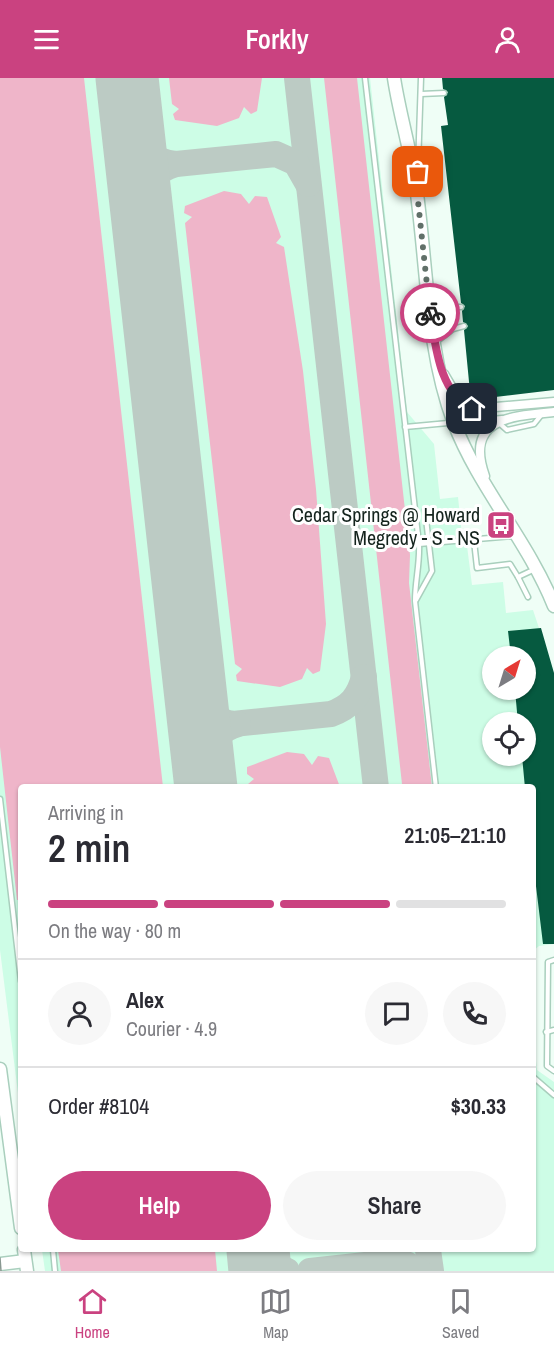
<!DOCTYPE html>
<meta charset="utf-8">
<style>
:root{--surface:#fff;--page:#f7f7f7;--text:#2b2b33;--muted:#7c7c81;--line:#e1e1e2;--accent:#ca4280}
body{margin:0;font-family:"Archivo Narrow",sans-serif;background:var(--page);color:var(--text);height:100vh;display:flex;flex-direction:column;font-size:22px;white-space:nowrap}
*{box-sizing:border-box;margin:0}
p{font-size:20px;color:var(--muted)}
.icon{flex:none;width:33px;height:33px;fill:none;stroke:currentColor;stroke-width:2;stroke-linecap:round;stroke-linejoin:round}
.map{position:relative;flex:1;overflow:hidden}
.details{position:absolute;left:18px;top:706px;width:518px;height:468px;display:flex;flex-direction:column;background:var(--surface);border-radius:6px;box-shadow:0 2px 4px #0004}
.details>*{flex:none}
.needle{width:39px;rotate:38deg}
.buttons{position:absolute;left:482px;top:568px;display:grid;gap:12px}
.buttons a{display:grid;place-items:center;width:54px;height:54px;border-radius:50%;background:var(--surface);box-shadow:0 2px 4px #0004;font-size:30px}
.pin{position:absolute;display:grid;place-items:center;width:51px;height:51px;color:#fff;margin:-26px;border-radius:12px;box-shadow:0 3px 9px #0006}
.courier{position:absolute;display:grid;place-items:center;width:60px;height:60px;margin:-30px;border:4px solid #ca4280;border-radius:50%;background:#fff;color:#222;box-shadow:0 2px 8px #0007}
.headline em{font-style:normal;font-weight:600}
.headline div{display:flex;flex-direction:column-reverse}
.headline{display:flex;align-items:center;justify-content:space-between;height:102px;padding:0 30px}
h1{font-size:39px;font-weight:600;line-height:45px}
.bar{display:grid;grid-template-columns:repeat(4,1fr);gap:9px 6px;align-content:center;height:72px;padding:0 30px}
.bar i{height:8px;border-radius:4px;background:var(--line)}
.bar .selected{background:var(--accent)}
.bar p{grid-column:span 4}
.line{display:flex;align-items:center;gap:15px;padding:0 30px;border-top:2px solid var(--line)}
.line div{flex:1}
.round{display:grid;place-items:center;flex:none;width:63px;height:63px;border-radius:32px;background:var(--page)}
.primary-button{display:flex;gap:12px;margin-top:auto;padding:12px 30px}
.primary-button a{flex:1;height:69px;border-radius:36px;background:var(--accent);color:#fff;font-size:24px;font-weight:600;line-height:69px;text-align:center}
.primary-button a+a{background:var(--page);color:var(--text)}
header{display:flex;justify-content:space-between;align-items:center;height:78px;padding:0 30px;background:var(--accent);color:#fff;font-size:27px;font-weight:600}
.menu{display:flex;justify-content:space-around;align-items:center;height:84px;border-top:2px solid var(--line);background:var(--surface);font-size:16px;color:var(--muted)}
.menu a{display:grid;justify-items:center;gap:3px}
.menu .selected{color:var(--accent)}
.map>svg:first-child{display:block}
</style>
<header><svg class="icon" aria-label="menu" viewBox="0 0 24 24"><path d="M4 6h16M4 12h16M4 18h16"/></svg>Forkly<svg class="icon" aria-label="person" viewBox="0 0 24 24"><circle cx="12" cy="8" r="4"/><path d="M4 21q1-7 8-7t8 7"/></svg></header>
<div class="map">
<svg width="554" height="1193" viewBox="0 0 554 1193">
<rect width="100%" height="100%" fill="#effef6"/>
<g fill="#cdfde6" fill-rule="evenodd">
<path d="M0 0H370L407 334 434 366 440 421 458 419 463 467 467 468 472 507 503 504 506 535 533 532 554 595V866L539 868 533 873 532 710H21V1039L0 872ZM492 579H525V612H492ZM492 645H525V678H492Z"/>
<polygon points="533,956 537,992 554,1004 554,1193 45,1193 42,1172 532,1172"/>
</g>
<g fill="#efb5c9">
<polygon points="0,0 84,0 163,709 21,710 21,822 17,822 0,669"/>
<polygon points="169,0 262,0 257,33 251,36 244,29 239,40 217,48 175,42 173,36 179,31 172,26"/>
<polygon points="324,0 357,0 410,477 409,505 432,709 404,709 402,706"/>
<polygon points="224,113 241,116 249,126 255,118 267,119 281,159 276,165 284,169 303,293 316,411 326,546 320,593 313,596 307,590 302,601 280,609 237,603 236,597 242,591 235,586 185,145 192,139 184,135 185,128"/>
<polygon points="287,674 304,676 312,687 318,678 329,680 340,709 248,709 248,706 254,701 247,696 247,689"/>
<polygon points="58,1172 215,1172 217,1193 61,1193"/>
</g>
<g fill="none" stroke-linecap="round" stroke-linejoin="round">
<g stroke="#bccbc4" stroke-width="26">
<polyline points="297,0 376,710"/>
<path d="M132 45C140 68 149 84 176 86"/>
<path d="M141 130C147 108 151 93 176 86L276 76 296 85 308 106"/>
<path d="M196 619C204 634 217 643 233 646L331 636C350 629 359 619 364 599"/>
<path d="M204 689C206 667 217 652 238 646"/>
<polyline points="262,1172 271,1185 287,1193"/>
<polyline points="428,1172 431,1193"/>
<polyline points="310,1193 393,1184 406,1186 419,1193"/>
</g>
<g stroke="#bccbc4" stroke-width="63">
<polyline points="127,0 206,710"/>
<polyline points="258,1172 260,1193"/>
</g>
</g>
<g fill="#065a40">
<polygon points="442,0 554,0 554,312 478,321 470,314 464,252 468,248 463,244 462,233 465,228 461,225 441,48 448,47 444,19 448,14 443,11"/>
<polygon points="541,550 554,595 554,866 543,866 532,775 532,710 525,710 522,678 525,678 525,645 518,645 515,612 525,612 525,579 511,579 508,553"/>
</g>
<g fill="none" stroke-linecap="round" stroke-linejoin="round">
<g stroke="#a9cfbd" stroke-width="7">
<g id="lane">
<path d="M365 0 419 466C420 486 415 503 415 523L436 710"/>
<polyline points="421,16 444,15"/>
<polyline points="418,89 421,0"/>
<polyline points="431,217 444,229 461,229"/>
<polyline points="436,264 453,251 464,248"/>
<polyline points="499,345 507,352 534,346 542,336"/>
<polyline points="405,349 502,340"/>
<polyline points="474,463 477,490 510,486 518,499 533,492"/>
<polyline points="419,466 514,458"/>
<polyline points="518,499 528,519"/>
<polyline points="416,522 432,493 425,432"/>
<polyline points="0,721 21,903"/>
<polyline points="554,882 548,884 547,988 554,993"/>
<polyline points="546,954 554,952"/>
<polyline points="532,998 554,1017"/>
<polyline points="53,1172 55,1193"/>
</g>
</g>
<g stroke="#a9cfbd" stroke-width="11">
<g id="street">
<polyline points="444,296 461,325 473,331 554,324"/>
<path d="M485 398C464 340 512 338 554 334"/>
</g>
</g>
<g stroke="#a9cfbd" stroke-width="15">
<g id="secondary">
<path d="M394 0C400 39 412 77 417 116 427 191 427 273 454 345 479 410 528 463 554 528"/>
<polyline points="0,991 21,1150"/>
<polyline points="24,1172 27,1193"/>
<polyline points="0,1186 25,1183"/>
</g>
</g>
<use href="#lane" stroke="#fff" stroke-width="4"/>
<use href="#street" stroke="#fff" stroke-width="8"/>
<use href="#secondary" stroke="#fff" stroke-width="12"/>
<polyline stroke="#899891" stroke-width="1.5" points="0,1180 1,1193"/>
</g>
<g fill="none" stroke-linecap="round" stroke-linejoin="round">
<polyline stroke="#617069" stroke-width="6" stroke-dasharray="0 10.8" points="418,94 417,114 430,235"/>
<path stroke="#ca4280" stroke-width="8" d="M430 235C436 269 439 314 472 331"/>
</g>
<defs>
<g id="bus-square" transform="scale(1.5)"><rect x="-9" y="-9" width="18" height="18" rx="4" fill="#ca4280" stroke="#fff"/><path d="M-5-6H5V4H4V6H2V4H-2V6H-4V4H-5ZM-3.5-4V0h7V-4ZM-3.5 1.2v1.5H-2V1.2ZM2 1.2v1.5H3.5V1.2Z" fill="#fff"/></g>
</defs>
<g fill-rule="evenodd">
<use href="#bus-square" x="501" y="447"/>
</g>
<g text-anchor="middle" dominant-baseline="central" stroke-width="6" stroke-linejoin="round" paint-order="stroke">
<g font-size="20" fill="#14231d" stroke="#fff" text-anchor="end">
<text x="480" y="436">Cedar Springs @ Howard<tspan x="480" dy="23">Megredy - S - NS</tspan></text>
</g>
</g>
</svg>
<div class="buttons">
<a><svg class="needle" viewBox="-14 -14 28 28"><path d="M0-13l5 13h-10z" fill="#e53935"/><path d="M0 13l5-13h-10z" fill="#7c7c81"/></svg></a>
<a><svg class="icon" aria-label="locate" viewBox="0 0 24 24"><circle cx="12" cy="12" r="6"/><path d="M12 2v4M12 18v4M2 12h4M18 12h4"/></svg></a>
</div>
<div class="pin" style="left:418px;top:94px;background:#ea580c"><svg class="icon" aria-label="bag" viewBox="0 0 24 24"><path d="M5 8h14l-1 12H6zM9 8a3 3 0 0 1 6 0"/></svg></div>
<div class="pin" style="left:472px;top:331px;background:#1f2937"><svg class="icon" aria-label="home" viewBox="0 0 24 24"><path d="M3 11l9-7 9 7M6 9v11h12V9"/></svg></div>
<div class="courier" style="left:430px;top:235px"><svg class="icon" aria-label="bike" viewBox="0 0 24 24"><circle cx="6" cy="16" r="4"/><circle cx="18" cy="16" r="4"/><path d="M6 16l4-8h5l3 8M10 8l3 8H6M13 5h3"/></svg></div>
<section class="details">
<div class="headline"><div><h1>2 min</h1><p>Arriving in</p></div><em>21:05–21:10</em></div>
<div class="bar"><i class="selected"></i><i class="selected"></i><i class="selected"></i><i></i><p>On the way · 80 m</p></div>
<div class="line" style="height:108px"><a class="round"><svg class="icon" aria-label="person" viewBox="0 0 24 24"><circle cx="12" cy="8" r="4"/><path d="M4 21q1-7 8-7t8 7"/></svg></a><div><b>Alex</b><p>Courier · 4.9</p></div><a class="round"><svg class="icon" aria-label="chat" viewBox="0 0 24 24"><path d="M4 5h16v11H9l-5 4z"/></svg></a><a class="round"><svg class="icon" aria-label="phone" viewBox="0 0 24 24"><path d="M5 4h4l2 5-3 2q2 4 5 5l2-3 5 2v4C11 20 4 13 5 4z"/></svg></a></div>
<div class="line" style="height:78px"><div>Order #8104</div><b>$30.33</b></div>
<div class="primary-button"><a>Help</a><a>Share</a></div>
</section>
</div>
<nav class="menu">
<a class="selected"><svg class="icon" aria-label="home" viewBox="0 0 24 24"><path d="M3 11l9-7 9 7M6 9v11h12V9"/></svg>Home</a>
<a><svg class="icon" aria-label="map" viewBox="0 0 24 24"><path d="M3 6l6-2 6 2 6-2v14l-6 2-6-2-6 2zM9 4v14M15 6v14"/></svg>Map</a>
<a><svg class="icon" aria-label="saved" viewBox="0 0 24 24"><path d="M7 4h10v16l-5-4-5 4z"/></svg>Saved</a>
</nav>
